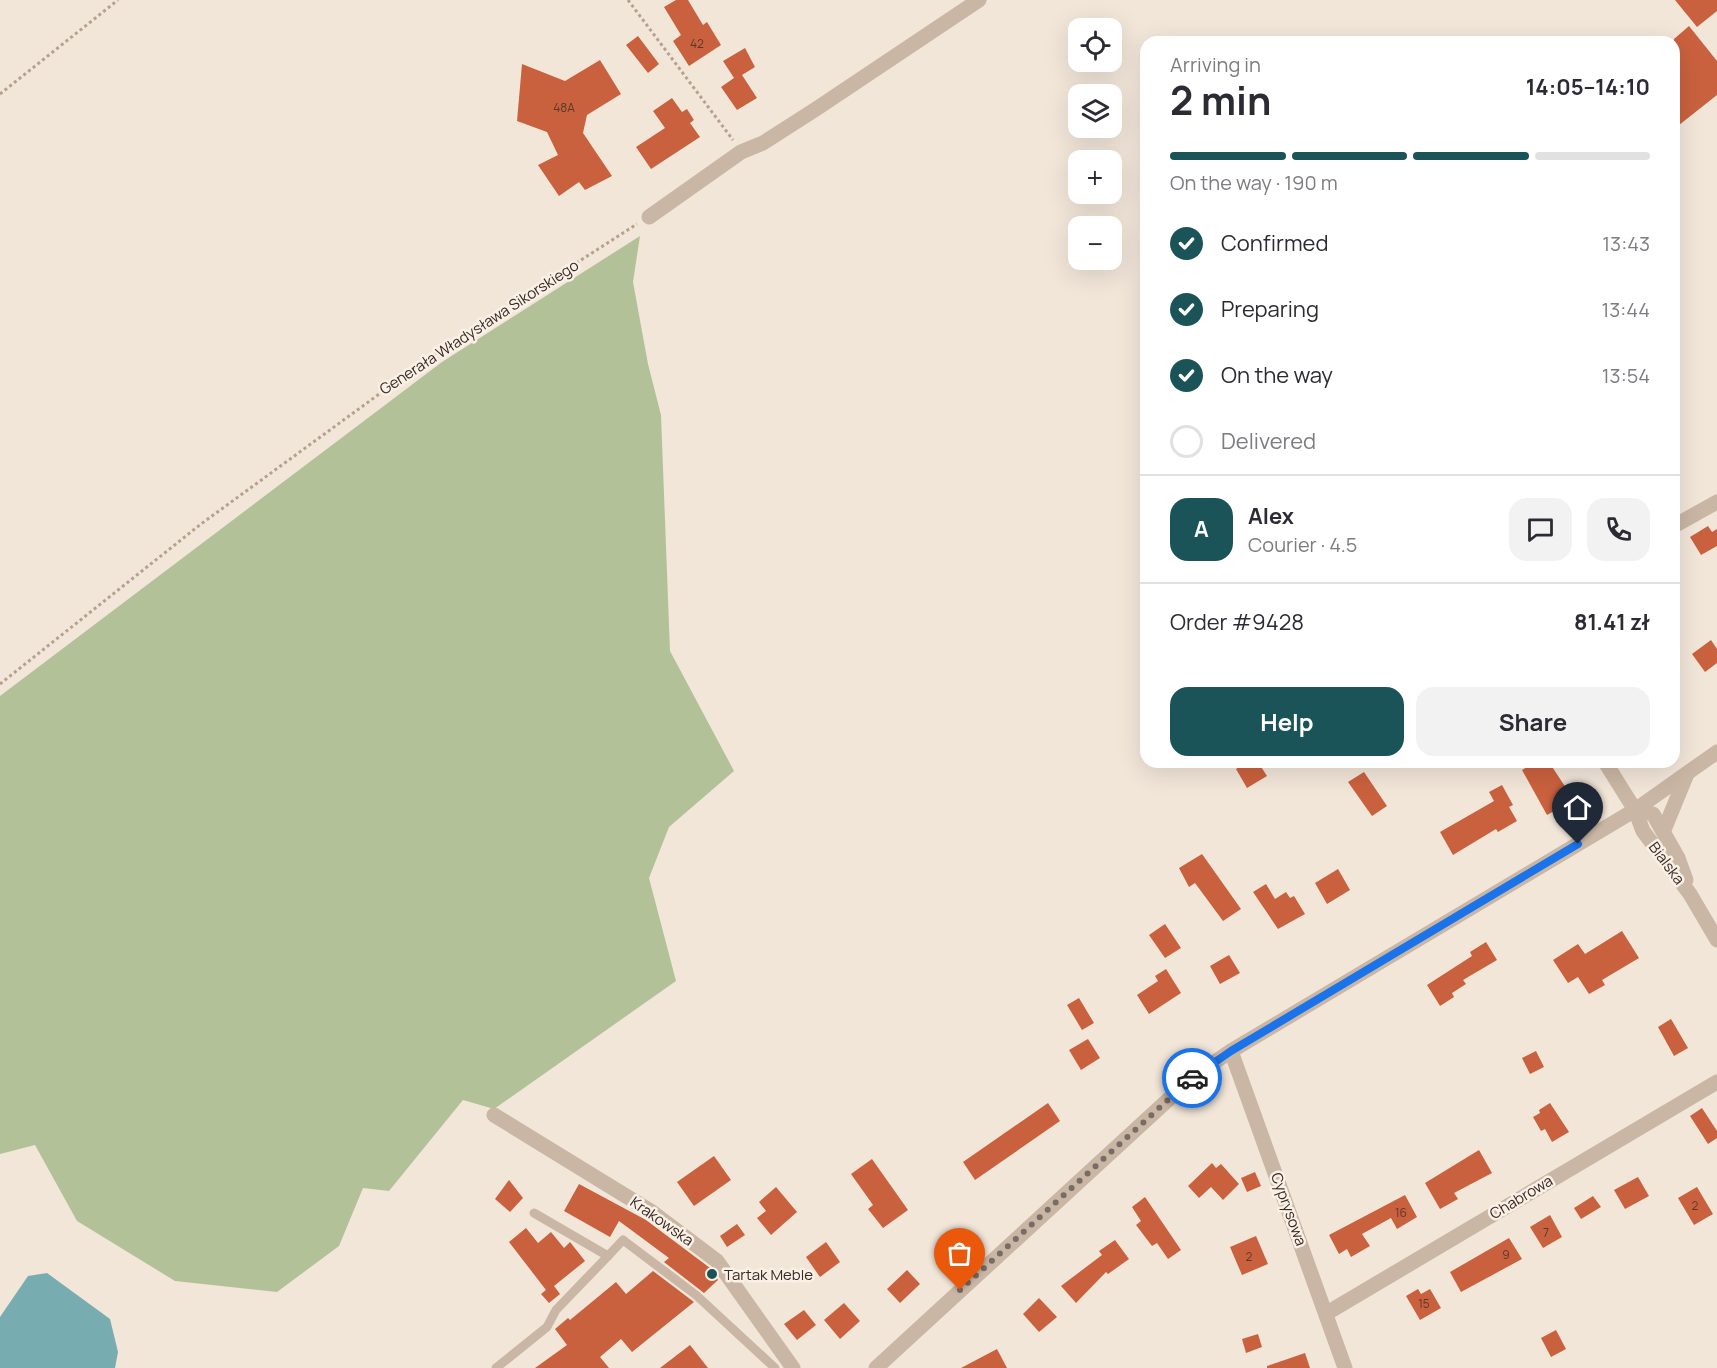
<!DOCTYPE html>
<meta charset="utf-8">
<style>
:root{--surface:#fff;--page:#f2f2f3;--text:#2b2b33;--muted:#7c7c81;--line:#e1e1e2;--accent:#1a5458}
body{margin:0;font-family:Manrope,sans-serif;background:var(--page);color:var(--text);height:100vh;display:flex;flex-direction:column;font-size:22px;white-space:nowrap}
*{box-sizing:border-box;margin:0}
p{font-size:20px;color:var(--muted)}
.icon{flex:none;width:33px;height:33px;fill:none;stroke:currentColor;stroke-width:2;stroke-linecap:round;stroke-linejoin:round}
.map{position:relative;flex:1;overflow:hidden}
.sheet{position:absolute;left:1140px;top:36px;width:540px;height:732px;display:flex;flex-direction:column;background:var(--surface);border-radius:18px;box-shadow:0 6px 24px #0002}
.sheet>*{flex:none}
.tools{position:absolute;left:1068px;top:18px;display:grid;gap:12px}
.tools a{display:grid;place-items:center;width:54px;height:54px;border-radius:12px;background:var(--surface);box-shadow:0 6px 24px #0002;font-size:30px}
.pin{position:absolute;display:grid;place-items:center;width:51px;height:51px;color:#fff;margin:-62px -26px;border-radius:50% 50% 50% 0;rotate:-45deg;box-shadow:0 0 6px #0007}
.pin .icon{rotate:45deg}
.courier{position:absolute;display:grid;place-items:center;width:60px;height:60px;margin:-30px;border:4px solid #1a73e8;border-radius:50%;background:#fff;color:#222;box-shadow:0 2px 8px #0007}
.overview em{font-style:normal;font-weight:700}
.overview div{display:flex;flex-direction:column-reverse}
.overview{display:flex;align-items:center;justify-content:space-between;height:102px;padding:0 30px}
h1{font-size:39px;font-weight:700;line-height:45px}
.bar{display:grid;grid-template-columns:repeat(4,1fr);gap:9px 6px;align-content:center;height:72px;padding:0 30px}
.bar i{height:8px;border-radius:4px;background:var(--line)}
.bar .active{background:var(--accent)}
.bar p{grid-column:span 4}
.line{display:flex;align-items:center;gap:15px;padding:0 30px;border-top:2px solid var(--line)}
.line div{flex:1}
.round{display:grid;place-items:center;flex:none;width:63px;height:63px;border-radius:18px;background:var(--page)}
ol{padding:0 30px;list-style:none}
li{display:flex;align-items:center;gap:18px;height:66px}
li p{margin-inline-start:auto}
li .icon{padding:6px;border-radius:50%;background:var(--accent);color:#fff;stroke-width:4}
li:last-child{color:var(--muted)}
li i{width:33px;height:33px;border:3px solid var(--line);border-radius:50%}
.action{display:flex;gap:12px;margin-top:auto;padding:12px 30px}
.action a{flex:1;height:69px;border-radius:18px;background:var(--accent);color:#fff;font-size:24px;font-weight:700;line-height:69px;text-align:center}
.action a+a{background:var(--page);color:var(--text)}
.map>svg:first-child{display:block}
</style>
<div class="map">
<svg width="1717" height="1368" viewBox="0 0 1717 1368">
<rect width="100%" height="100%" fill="#f2e6d9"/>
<polygon fill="#b3c198" points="640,236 633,282 648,364 661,415 670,651 734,771 669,827 649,878 676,981 494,1109 463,1100 389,1191 363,1188 339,1246 277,1292 175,1281 77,1221 35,1145 0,1154 0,696 442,362"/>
<polygon fill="#77adb0" points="47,1273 110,1319 118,1352 115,1368 0,1368 0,1317 28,1276"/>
<g fill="#ca613e">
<polygon points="676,0 688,0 703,25 707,22 721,45 689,66 673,41 681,35 664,7"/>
<polygon points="1675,0 1717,0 1717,11 1697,27"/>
<polygon points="1689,26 1717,61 1717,95 1674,129 1674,39"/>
<polygon points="638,36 659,64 648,73 626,45"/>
<polygon points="745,48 755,67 742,75 757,98 737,110 721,87 734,78 723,61"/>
<polygon points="600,60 621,94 587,115 583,133 612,176 585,190 579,182 559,196 538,165 558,155 547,132 517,121 522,64 565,81"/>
<polygon points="672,98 682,112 687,109 694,120 690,123 700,137 651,169 636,147 665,128 653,111"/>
<polygon points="1708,526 1712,532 1717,529 1717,546 1701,555 1690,537"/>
<polygon points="1711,640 1717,649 1717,663 1705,672 1692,654"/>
<polygon points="1248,762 1258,762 1267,776 1247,788 1236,769"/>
<polygon points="1536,762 1549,762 1566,788 1561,791 1568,803 1547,815 1522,770"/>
<polygon points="1364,772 1387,806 1372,816 1348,782"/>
<polygon points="1502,785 1513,805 1509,807 1517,821 1498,832 1496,829 1453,855 1440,832 1494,801 1489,792"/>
<polygon points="1202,854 1241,909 1223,921 1195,883 1189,887 1179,868"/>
<polygon points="1338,869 1350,890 1327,904 1315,883"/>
<polygon points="1266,884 1275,899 1286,892 1290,898 1294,896 1305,914 1278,929 1253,892"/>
<polygon points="1165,924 1181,948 1165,958 1149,935"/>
<polygon points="1622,931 1639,958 1602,980 1605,985 1589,994 1578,977 1568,983 1553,960 1578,944 1585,954"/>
<polygon points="1486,942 1497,960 1463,980 1466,984 1452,993 1454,997 1440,1006 1427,985 1472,956 1470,952"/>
<polygon points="1229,955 1240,973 1220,984 1210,966"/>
<polygon points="1166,969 1181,993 1149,1014 1137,995 1158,981 1155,976"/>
<polygon points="1079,998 1094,1023 1082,1030 1067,1005"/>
<polygon points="1671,1019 1688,1048 1674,1056 1658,1027"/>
<polygon points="1088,1039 1100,1058 1081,1070 1069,1050"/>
<polygon points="1536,1051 1544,1067 1530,1074 1522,1058"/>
<polygon points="1048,1103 1060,1121 975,1180 963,1162"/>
<polygon points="1550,1103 1569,1132 1552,1142 1545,1129 1541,1131 1533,1117 1540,1113 1539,1110"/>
<polygon points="1702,1108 1717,1131 1717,1138 1708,1144 1690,1116"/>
<polygon points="1479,1150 1492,1173 1454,1193 1458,1199 1440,1209 1425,1183"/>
<polygon points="714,1156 731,1180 694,1206 677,1182"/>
<polygon points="872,1159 908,1210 883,1228 868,1209 873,1205 851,1174"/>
<polygon points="1212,1163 1216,1168 1221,1164 1239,1184 1223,1200 1211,1187 1199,1198 1188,1186"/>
<polygon points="1255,1172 1261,1186 1247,1192 1241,1178"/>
<polygon points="1638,1177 1649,1196 1625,1209 1614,1190"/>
<polygon points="509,1180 523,1198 510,1212 495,1199"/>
<polygon points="579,1184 646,1220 710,1268 718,1280 704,1293 664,1262 669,1258 619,1221 610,1237 564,1211"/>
<polygon points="776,1187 797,1212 771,1235 757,1218 766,1211 759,1202"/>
<polygon points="1697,1187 1713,1214 1694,1225 1678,1198"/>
<polygon points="1405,1195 1417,1217 1397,1229 1391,1218 1362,1234 1370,1246 1351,1257 1347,1249 1339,1254 1329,1235"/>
<polygon points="1593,1196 1601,1207 1581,1219 1574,1208"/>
<polygon points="1145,1197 1181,1250 1168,1259 1157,1243 1152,1246 1136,1225 1141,1221 1132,1207"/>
<polygon points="1550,1215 1562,1237 1543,1248 1530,1227"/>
<polygon points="737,1224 745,1235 727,1247 720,1236"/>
<polygon points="526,1228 538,1243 551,1232 564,1248 570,1242 585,1261 554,1286 560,1294 549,1303 541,1294 546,1290 509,1242"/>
<polygon points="1256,1236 1268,1264 1242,1275 1230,1247"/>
<polygon points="1509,1238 1522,1259 1461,1292 1450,1272"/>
<polygon points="1115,1240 1129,1259 1108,1274 1106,1272 1076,1303 1061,1286 1102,1255 1099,1251"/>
<polygon points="826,1242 840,1262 820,1277 806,1257"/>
<polygon points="907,1270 920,1284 900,1303 887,1289"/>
<polygon points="653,1271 694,1302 632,1352 621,1339 600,1357 609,1368 535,1368 567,1345 555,1329 568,1318 570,1320 616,1282 626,1294"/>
<polygon points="1418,1289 1421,1294 1430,1289 1441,1308 1420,1320 1406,1296"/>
<polygon points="1039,1298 1057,1317 1039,1332 1023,1314"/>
<polygon points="844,1303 860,1321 840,1339 824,1320"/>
<polygon points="804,1310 816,1325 797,1340 784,1324"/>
<polygon points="1556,1330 1566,1349 1551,1357 1541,1338"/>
<polygon points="1258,1334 1262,1347 1246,1353 1242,1339"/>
<polygon points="690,1345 708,1368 660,1368"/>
<polygon points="997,1349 1007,1368 961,1368"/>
<polygon points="1305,1353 1310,1368 1267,1368 1267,1366"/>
</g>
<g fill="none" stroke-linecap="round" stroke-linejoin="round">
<g stroke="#b6a08e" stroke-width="3" stroke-dasharray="3 3" stroke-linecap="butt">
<polyline points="628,0 733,140"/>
<polyline points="0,94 118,0"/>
<polyline points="0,684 201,524 430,357 637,224"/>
</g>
<g stroke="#cab6a4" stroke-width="9">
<polyline points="534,1213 608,1256 623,1240 696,1295 775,1368"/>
<polyline points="496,1368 547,1327 556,1310 608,1256"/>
</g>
<g stroke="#cab6a4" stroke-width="15">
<polyline points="649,217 741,152 763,143 816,109 979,0"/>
<polyline points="1674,526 1717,502"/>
<polyline points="1605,762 1635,810"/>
<polyline points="1231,1051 1345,1368"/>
<polyline points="494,1115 652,1212 717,1261 793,1368"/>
<polyline points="1327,1313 1717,1082"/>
</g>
<g stroke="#cab6a4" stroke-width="15">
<polyline points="1635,810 1643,831 1690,894 1717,940"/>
<polyline points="1635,810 1653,814 1678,858 1686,880"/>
<polyline points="1664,830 1687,774"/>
<polyline points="876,1368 1194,1076 1231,1051 1635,810 1717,752"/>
</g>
</g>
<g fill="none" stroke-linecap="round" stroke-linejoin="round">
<polyline stroke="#786c65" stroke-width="6" stroke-dasharray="0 10.8" points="960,1290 1192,1078"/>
<polyline stroke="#1a73e8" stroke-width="8" points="1192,1078 1231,1051 1578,844"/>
</g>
<circle fill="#1a5458" stroke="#faf0e5" stroke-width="2" cx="712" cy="1274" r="6"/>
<g text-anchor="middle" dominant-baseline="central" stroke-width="5" stroke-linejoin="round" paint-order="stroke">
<g font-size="12" fill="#5b382c">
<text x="697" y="43">42</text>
<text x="564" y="107">48A</text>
<text x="1695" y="1205">2</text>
<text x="1401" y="1212">16</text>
<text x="1546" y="1232">7</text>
<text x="1506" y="1254">9</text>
<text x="1249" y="1256">2</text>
<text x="1424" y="1303">15</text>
</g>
<g font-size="15" fill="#362b26" stroke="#faf0e5">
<text transform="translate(479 327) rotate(-33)">Generała Władysława Sikorskiego</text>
<text transform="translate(1667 863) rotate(53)">Bialska</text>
<text transform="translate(1521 1197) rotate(-31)">Chabrowa</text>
<text transform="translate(1289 1209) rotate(70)">Cyprysowa</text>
<text transform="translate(662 1221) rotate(35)">Krakowska</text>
</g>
<g font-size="15" fill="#362b26" stroke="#faf0e5" text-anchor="start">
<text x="724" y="1274">Tartak Meble</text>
</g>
</g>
</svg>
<div class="tools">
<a><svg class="icon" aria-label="locate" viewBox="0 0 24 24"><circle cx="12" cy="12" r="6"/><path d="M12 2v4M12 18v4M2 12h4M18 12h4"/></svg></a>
<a><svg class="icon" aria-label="layers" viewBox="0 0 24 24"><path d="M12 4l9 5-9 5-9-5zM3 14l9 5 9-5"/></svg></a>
<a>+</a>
<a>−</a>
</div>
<div class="pin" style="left:960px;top:1290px;background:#ea580c"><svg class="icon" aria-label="bag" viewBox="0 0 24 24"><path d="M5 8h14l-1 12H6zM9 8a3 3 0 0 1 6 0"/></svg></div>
<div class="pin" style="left:1578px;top:844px;background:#1f2937"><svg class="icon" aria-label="home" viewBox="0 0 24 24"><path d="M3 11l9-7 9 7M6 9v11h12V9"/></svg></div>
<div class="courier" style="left:1192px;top:1078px"><svg class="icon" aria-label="car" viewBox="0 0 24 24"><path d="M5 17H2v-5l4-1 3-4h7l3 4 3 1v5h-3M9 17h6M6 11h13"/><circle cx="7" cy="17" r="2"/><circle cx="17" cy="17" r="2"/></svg></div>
<section class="sheet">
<div class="overview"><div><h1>2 min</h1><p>Arriving in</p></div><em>14:05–14:10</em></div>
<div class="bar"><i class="active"></i><i class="active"></i><i class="active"></i><i></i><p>On the way · 190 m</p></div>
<ol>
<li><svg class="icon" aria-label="check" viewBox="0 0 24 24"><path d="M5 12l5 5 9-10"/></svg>Confirmed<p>13:43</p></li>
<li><svg class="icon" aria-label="check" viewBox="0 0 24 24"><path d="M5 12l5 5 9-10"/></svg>Preparing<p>13:44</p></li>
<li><svg class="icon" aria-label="check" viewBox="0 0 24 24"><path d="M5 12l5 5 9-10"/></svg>On the way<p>13:54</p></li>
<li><i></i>Delivered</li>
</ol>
<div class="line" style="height:108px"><b class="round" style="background:var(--accent);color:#fff">A</b><div><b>Alex</b><p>Courier · 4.5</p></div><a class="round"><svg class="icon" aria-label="chat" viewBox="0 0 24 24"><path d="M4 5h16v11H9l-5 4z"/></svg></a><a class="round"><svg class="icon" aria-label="phone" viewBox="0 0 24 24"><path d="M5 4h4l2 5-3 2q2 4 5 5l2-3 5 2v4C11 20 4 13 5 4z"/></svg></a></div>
<div class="line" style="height:78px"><div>Order #9428</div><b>81.41 zł</b></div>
<div class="action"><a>Help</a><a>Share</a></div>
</section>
</div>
